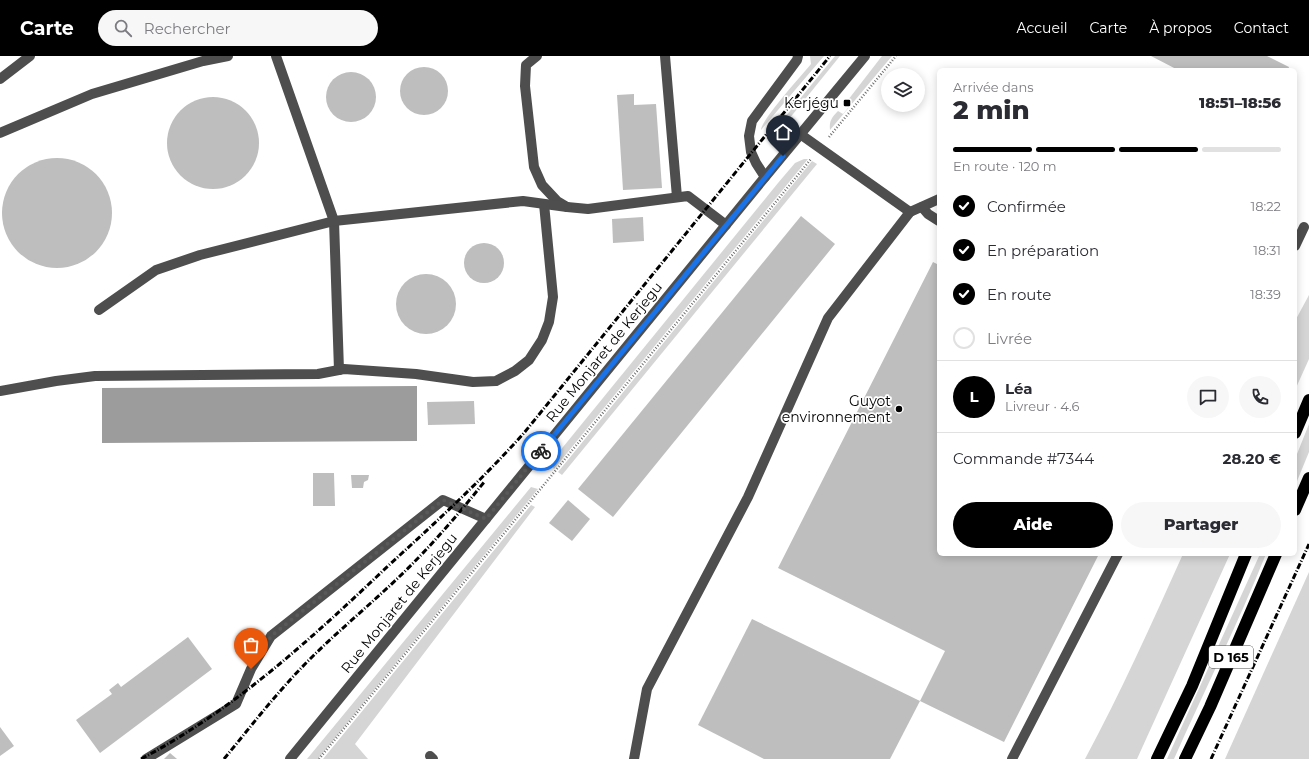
<!DOCTYPE html>
<html lang="fr">
<meta charset="utf-8">
<style>
:root{--surface:#fff;--page:#f7f7f7;--text:#2b2b33;--muted:#7c7c81;--line:#e1e1e2;--accent:#000}
body{margin:0;font-family:Montserrat,sans-serif;background:var(--page);color:var(--text);height:100vh;display:flex;flex-direction:column;font-size:15px;white-space:nowrap}
*{box-sizing:border-box;margin:0}
p{font-size:13px;color:var(--muted)}
.icon{flex:none;width:22px;height:22px;fill:none;stroke:currentColor;stroke-width:2;stroke-linecap:round;stroke-linejoin:round}
.map{position:relative;flex:1;overflow:hidden}
.drawer{position:absolute;left:937px;top:12px;width:360px;height:488px;display:flex;flex-direction:column;background:var(--surface);border-radius:6px;box-shadow:0 2px 10px #0003}
.drawer>*{flex:none}
.fabs{position:absolute;left:881px;top:12px;display:grid;gap:8px}
.fabs a{display:grid;place-items:center;width:44px;height:44px;border-radius:50%;background:var(--surface);box-shadow:0 2px 10px #0003;font-size:20px}
.pin{position:absolute;display:grid;place-items:center;width:34px;height:34px;color:#fff;margin:-41px -17px;border-radius:50% 50% 50% 0;rotate:-45deg;box-shadow:0 0 4px #0007}
.pin .icon{rotate:45deg}
.courier{position:absolute;display:grid;place-items:center;width:40px;height:40px;margin:-20px;border:3px solid #1a73e8;border-radius:50%;background:#fff;color:#222;box-shadow:0 1px 5px #0007}
.head em{font-style:normal;font-weight:800}
.head div{display:flex;flex-direction:column-reverse}
.head{display:flex;align-items:center;justify-content:space-between;height:68px;padding:0 16px}
h1{font-size:26px;font-weight:800;line-height:30px}
.bar{display:grid;grid-template-columns:repeat(4,1fr);gap:6px 4px;align-content:center;height:48px;padding:0 16px}
.bar i{height:5px;border-radius:3px;background:var(--line)}
.bar .current{background:var(--accent)}
.bar p{grid-column:span 4}
.line{display:flex;align-items:center;gap:10px;padding:0 16px;border-top:1px solid var(--line)}
.line div{flex:1}
.round{display:grid;place-items:center;flex:none;width:42px;height:42px;border-radius:21px;background:var(--page)}
ol{padding:0 16px;list-style:none}
li{display:flex;align-items:center;gap:12px;height:44px}
li p{margin-inline-start:auto}
li .icon{padding:4px;border-radius:50%;background:var(--accent);color:#fff;stroke-width:4}
li:last-child{color:var(--muted)}
li i{width:22px;height:22px;border:2px solid var(--line);border-radius:50%}
.button{display:flex;gap:8px;margin-top:auto;padding:8px 16px}
.button a{flex:1;height:46px;border-radius:24px;background:var(--accent);color:#fff;font-size:16px;font-weight:800;line-height:46px;text-align:center}
.button a+a{background:var(--page);color:var(--text)}
header{display:flex;align-items:center;gap:24px;box-sizing:border-box;height:56px;padding:0 20px;background:var(--accent);color:#fff}
header strong{font-size:19px}
nav{display:flex;gap:22px;margin-inline-start:auto;font-size:14px}
.search{width:280px;height:36px;background:var(--page);display:flex;align-items:center;gap:10px;box-sizing:border-box;padding:0 14px;border-radius:22px;color:var(--muted);font-size:15px}
.map>svg:first-child{display:block}
</style>
<header>
<strong>Carte</strong>
<div class="search"><svg class="icon" aria-label="search" viewBox="0 0 24 24"><circle cx="10" cy="10" r="6"/><path d="M15 15l6 6"/></svg>Rechercher</div>
<nav><a>Accueil</a><a>Carte</a><a>À propos</a><a>Contact</a></nav>
</header>
<div class="map">
<svg width="1309" height="703" viewBox="0 0 1309 703">
<rect width="100%" height="100%" fill="#fff"/>
<g fill="#d5d5d5">
<path d="M810 0H824L761 74C761 64 802 19 811 8Z"/>
<polygon points="835,0 840,0 772,84 767,83"/>
<path d="M882 0H892L830 74C829 65 832 61 838 55L843 58 852 47 848 44Z"/>
<polygon points="804,103 808,103 554,413 550,407 778,127 795,107"/>
<polygon points="812,105 817,108 562,419 558,416"/>
<polygon points="1309,239 1309,303 1295,334 1295,265"/>
<polygon points="1309,368 1309,396 1295,430 1295,403"/>
<polygon points="531,431 538,433 318,703 307,703"/>
<polygon points="531,449 535,451 355,688 368,703 323,703"/>
<path d="M1183 498H1230L1137 703H1085C1121 636 1152 567 1183 498Z"/>
<path d="M1260 498H1266C1238 568 1204 635 1174 703H1167Z"/>
<polygon points="1309,516 1309,703 1225,703"/>
</g>
<polygon fill="#9c9c9c" points="417,330 417,385 102,387 102,332"/>
<g fill="#bebebe">
<polygon points="1151,0 1267,0 1289,11 1288,14 1178,14"/>
<circle cx="424" cy="35" r="24"/>
<circle cx="351" cy="41" r="25"/>
<polygon points="634,38 634,49 656,48 662,132 623,134 617,39"/>
<circle cx="213" cy="87" r="46"/>
<circle cx="57" cy="157" r="55"/>
<polygon points="801,160 835,188 613,461 578,433"/>
<polygon points="643,161 644,185 613,187 612,163"/>
<circle cx="484" cy="207" r="20"/>
<polygon points="933,206 939,209 939,498 1099,498 1004,686 920,645 945,595 778,512"/>
<circle cx="426" cy="248" r="30"/>
<polygon points="474,345 475,368 428,369 427,346"/>
<polygon points="313,417 334,417 335,450 313,450"/>
<polygon points="351,419 369,419 368,424 364,426 363,432 352,432"/>
<polygon points="568,444 590,463 572,485 549,467"/>
<polygon points="752,563 920,645 890,703 764,703 698,669"/>
<polygon points="188,581 212,613 100,697 76,664 112,638 109,634 118,627 121,631"/>
<polygon points="0,671 14,690 0,700"/>
<polygon points="170,697 177,703 164,703"/>
</g>
<g fill="none" stroke-linecap="round" stroke-linejoin="round">
<g stroke="#707070" stroke-width="2.5" stroke-dasharray="1 2" stroke-linecap="butt">
<polyline points="829,81 896,0"/>
<polyline points="319,703 811,103"/>
</g>
<g stroke="#4e4e4e" stroke-width="10">
<polyline points="276,0 334,165 339,314"/>
<polyline points="537,0 526,9 525,30 534,111 542,129 557,145 567,151 588,153 688,140 726,169"/>
<polyline points="665,0 677,141"/>
<polyline points="0,23 30,0"/>
<polyline points="0,77 92,38 203,5 228,0"/>
<polyline points="800,78 910,156"/>
<polyline points="765,121 756,107 751,96 749,80 752,65 797,4 798,0"/>
<polyline points="922,151 928,158 939,165"/>
<polyline points="1295,190 1304,171"/>
<polyline points="99,254 156,214 200,199 334,165 523,145 567,151"/>
<polyline points="0,335 56,325 95,320 318,318 344,313 416,318 473,326 496,325 515,315 529,304 542,284 549,266 553,241 544,148"/>
<polyline points="430,700 433,703"/>
<polyline points="146,703 236,648 251,613 271,580 443,444 486,463"/>
<polyline points="290,703 765,121 865,0"/>
<polyline points="634,703 647,633 748,441 828,262 910,156 939,143"/>
<polyline points="1012,703 1118,498"/>
</g>
<g stroke="#000" stroke-width="12">
<polyline points="1295,377 1309,344"/>
<polyline points="1295,454 1309,422"/>
<polyline points="1157,703 1192,630 1246,498"/>
<polyline points="1185,703 1210,651 1276,498"/>
</g>
<g stroke="#000" stroke-width="3" stroke-dasharray="6 2 1 2" stroke-linecap="butt">
<path d="M141 703C234 654 312 582 388 510 435 467 482 424 524 377L830 0"/>
<path d="M224 703C252 669 278 635 309 604 345 568 386 536 422 498 444 475 465 450 485 425"/>
<polyline points="1211,703 1309,488"/>
</g>
</g>
<g fill="none" stroke-linecap="round" stroke-linejoin="round">
<polyline stroke="#595959" stroke-width="4" stroke-dasharray="0 7.2" points="251,613 271,580 443,444 486,463 541,395"/>
<polyline stroke="#1a73e8" stroke-width="5" points="541,395 783,100"/>
</g>
<g fill="#000" stroke="#fff" stroke-width="1.5">
<rect x="843" y="43" width="8" height="8" rx="2"/>
<circle cx="899" cy="353" r="4"/>
</g>
<g text-anchor="middle" dominant-baseline="central" stroke-width="3.5" stroke-linejoin="round" paint-order="stroke">
<rect fill="#fff" stroke="#4c4c4c" stroke-width="1" x="1209" y="590" width="44" height="22" rx="3"/>
<g font-size="13" font-weight="bold" fill="#000">
<text x="1231" y="601">D 165</text>
</g>
<g font-size="14" fill="#000" stroke="#fff" text-anchor="end">
<text x="839" y="47">Kerjégu</text>
<text x="891" y="345">Guyot<tspan x="891" dy="16">environnement</tspan></text>
</g>
<g font-size="14" fill="#000" stroke="#fff">
<text transform="translate(604 296) rotate(-51)">Rue Monjaret de Kerjegu</text>
<text transform="translate(399 547) rotate(-51)">Rue Monjaret de Kerjegu</text>
</g>
</g>
</svg>
<div class="fabs">
<a><svg class="icon" aria-label="layers" viewBox="0 0 24 24"><path d="M12 4l9 5-9 5-9-5zM3 14l9 5 9-5"/></svg></a>
</div>
<div class="pin" style="left:251px;top:613px;background:#ea580c"><svg class="icon" aria-label="bag" viewBox="0 0 24 24"><path d="M5 8h14l-1 12H6zM9 8a3 3 0 0 1 6 0"/></svg></div>
<div class="pin" style="left:783px;top:100px;background:#1f2937"><svg class="icon" aria-label="home" viewBox="0 0 24 24"><path d="M3 11l9-7 9 7M6 9v11h12V9"/></svg></div>
<div class="courier" style="left:541px;top:395px"><svg class="icon" aria-label="bike" viewBox="0 0 24 24"><circle cx="6" cy="16" r="4"/><circle cx="18" cy="16" r="4"/><path d="M6 16l4-8h5l3 8M10 8l3 8H6M13 5h3"/></svg></div>
<section class="drawer">
<div class="head"><div><h1>2 min</h1><p>Arrivée dans</p></div><em>18:51–18:56</em></div>
<div class="bar"><i class="current"></i><i class="current"></i><i class="current"></i><i></i><p>En route · 120 m</p></div>
<ol>
<li><svg class="icon" aria-label="check" viewBox="0 0 24 24"><path d="M5 12l5 5 9-10"/></svg>Confirmée<p>18:22</p></li>
<li><svg class="icon" aria-label="check" viewBox="0 0 24 24"><path d="M5 12l5 5 9-10"/></svg>En préparation<p>18:31</p></li>
<li><svg class="icon" aria-label="check" viewBox="0 0 24 24"><path d="M5 12l5 5 9-10"/></svg>En route<p>18:39</p></li>
<li><i></i>Livrée</li>
</ol>
<div class="line" style="height:72px"><b class="round" style="background:var(--accent);color:#fff">L</b><div><b>Léa</b><p>Livreur · 4.6</p></div><a class="round"><svg class="icon" aria-label="chat" viewBox="0 0 24 24"><path d="M4 5h16v11H9l-5 4z"/></svg></a><a class="round"><svg class="icon" aria-label="phone" viewBox="0 0 24 24"><path d="M5 4h4l2 5-3 2q2 4 5 5l2-3 5 2v4C11 20 4 13 5 4z"/></svg></a></div>
<div class="line" style="height:52px"><div>Commande #7344</div><b>28.20 €</b></div>
<div class="button"><a>Aide</a><a>Partager</a></div>
</section>
</div>
